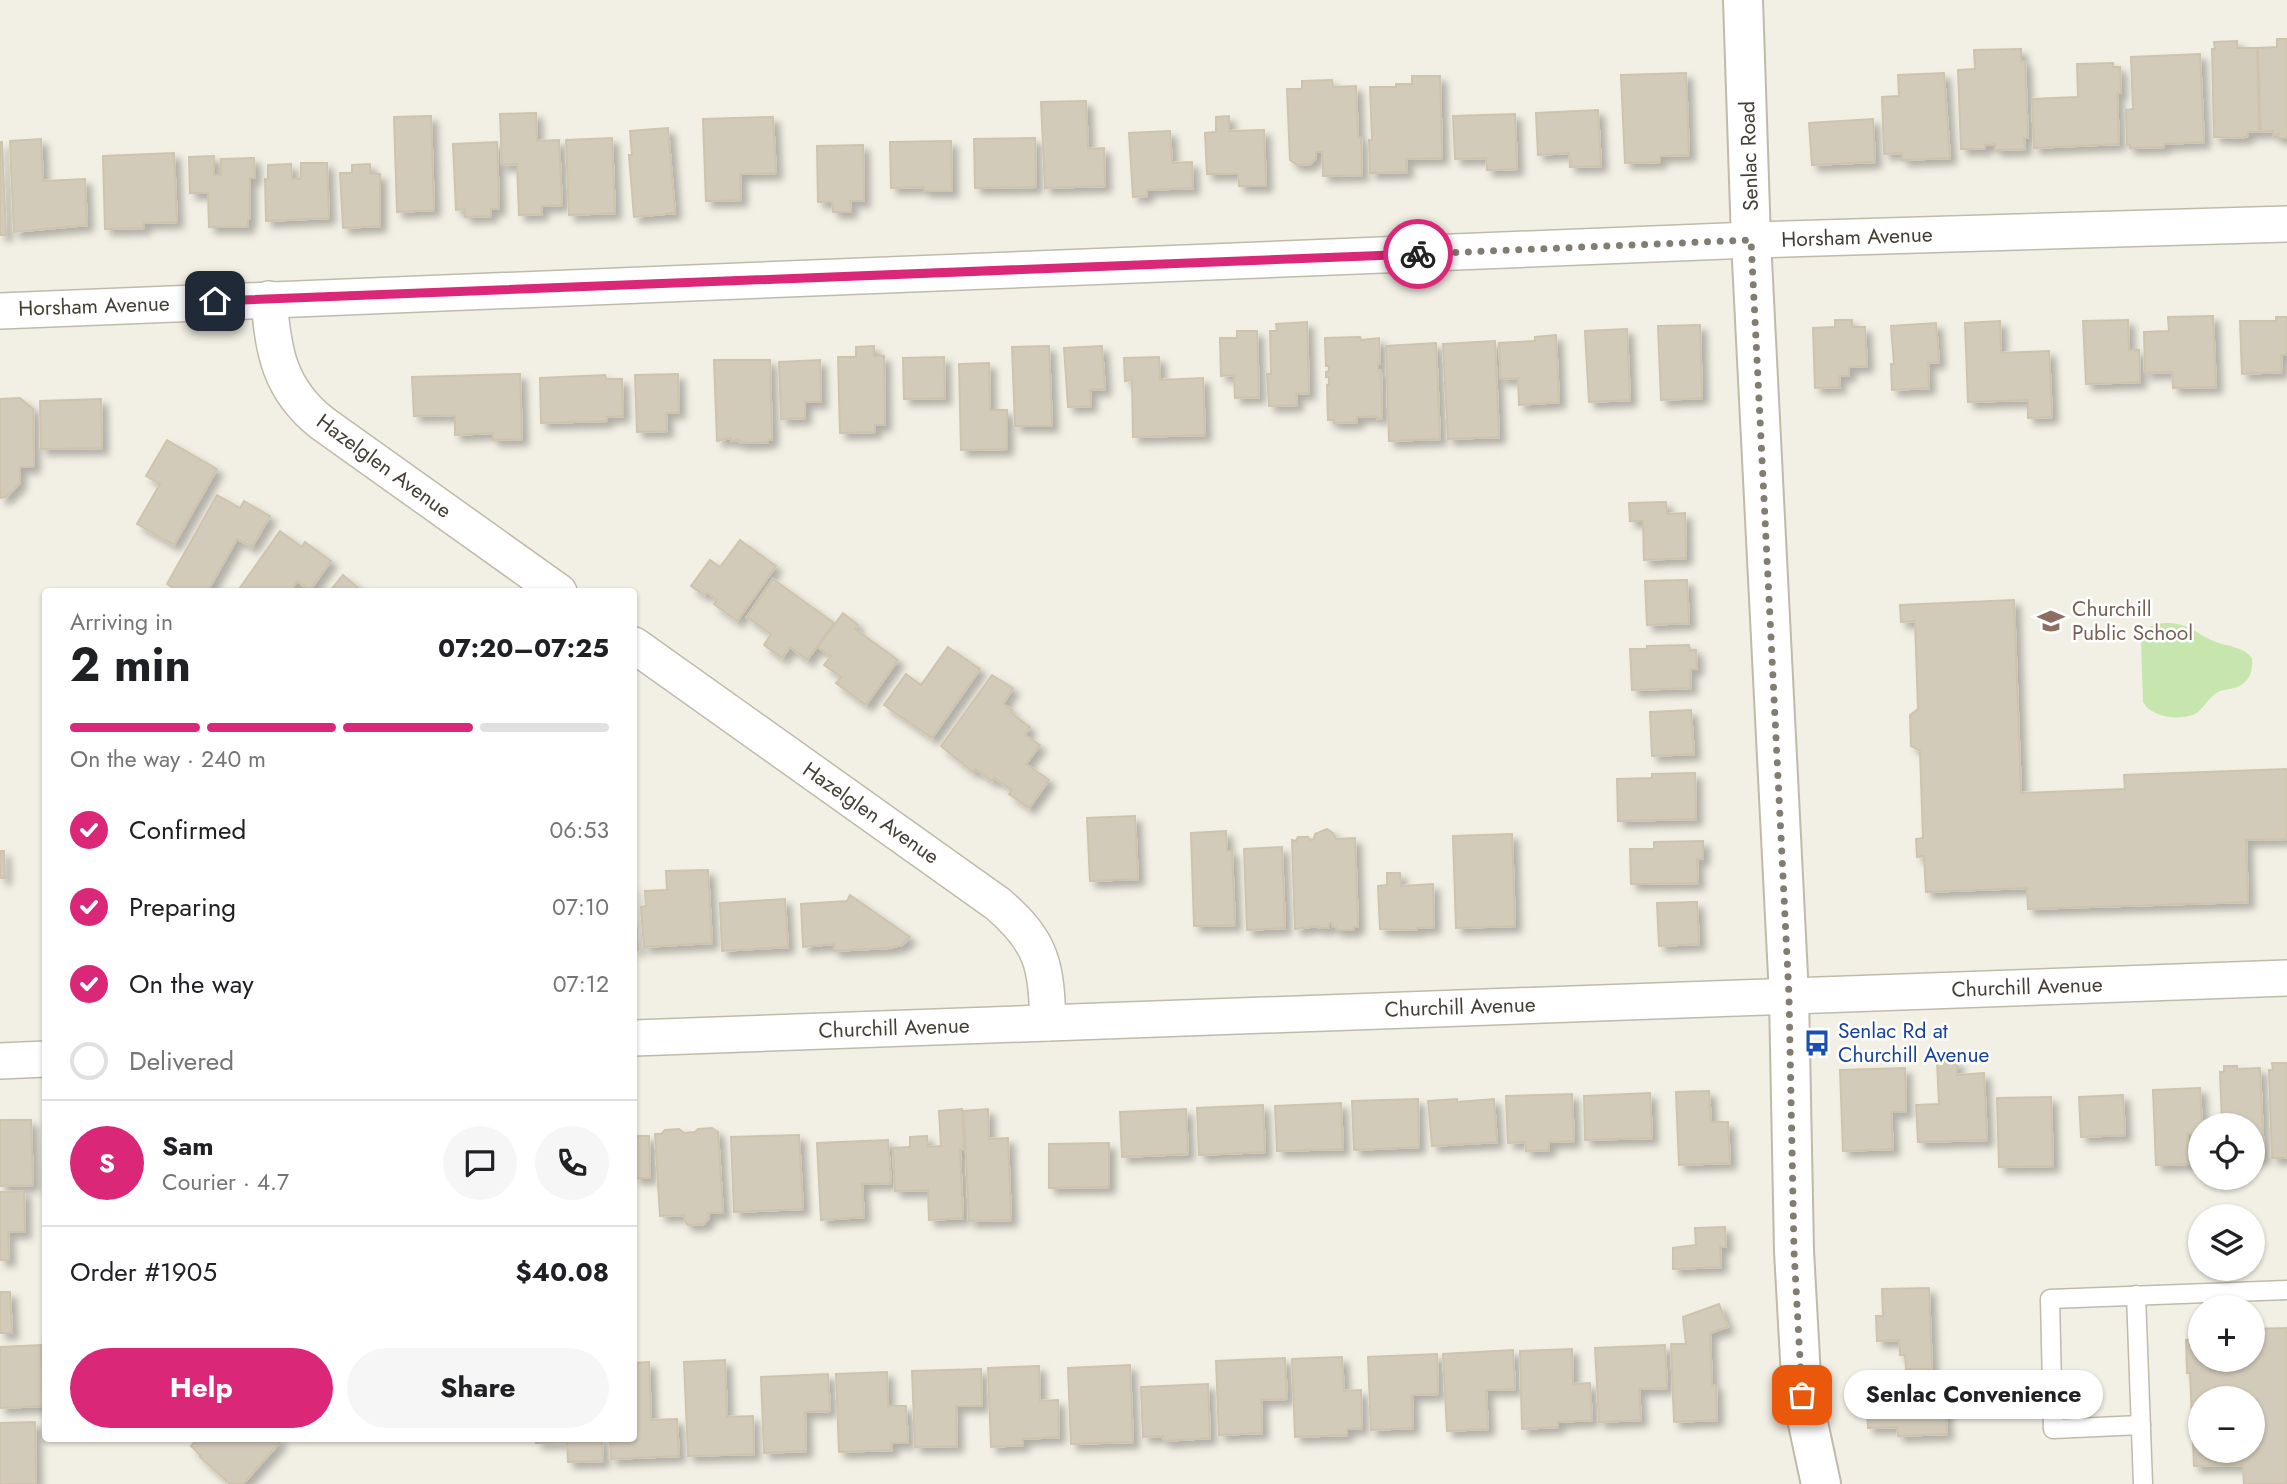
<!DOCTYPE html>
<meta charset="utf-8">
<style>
:root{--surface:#fff;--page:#f6f6f6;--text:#202124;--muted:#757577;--line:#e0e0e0;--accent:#db2777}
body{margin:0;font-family:Jost,sans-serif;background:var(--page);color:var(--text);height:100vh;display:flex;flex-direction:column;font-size:26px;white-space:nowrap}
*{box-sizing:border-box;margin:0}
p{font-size:23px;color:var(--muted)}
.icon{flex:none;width:38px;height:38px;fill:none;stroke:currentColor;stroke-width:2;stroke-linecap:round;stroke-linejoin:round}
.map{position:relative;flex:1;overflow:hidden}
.sheet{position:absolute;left:42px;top:588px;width:595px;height:854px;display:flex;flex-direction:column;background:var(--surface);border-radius:7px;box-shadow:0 2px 5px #0004}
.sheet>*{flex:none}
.controls{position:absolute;left:2188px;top:1113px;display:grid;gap:14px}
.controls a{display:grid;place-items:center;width:77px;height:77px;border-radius:50%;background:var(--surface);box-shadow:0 2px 5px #0004;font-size:35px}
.pin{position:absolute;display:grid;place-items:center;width:60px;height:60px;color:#fff;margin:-30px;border-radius:14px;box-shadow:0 4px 10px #0006}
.courier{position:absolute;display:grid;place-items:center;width:70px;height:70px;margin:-35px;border:5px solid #db2777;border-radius:50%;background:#fff;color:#222;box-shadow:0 2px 9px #0007}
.bubble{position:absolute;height:49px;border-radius:24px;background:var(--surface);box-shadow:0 2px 5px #0004;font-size:23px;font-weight:700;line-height:49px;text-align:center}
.head em{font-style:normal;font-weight:700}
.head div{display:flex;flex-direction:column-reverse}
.head{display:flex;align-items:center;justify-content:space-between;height:119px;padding:0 28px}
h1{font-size:46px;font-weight:700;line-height:52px}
.bar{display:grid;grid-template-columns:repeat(4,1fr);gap:10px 7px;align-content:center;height:84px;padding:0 28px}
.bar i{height:9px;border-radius:5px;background:var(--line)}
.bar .selected{background:var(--accent)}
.bar p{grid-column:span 4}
.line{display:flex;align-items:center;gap:18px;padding:0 28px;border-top:2px solid var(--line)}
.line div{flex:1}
.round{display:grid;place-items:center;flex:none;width:74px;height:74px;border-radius:37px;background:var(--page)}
ol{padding:0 28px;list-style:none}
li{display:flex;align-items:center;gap:21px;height:77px}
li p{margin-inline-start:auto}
li .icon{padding:7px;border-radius:50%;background:var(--accent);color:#fff;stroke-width:4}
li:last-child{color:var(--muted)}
li i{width:38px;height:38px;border:4px solid var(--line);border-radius:50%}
.button{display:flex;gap:14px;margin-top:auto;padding:14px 28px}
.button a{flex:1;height:80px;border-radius:42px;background:var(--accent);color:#fff;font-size:28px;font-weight:700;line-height:80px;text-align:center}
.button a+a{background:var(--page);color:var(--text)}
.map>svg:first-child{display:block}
</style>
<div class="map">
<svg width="2287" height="1484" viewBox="0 0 2287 1484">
<defs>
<filter id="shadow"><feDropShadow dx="6" dy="6" stdDeviation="3.5" flood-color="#0004"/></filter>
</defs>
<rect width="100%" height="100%" fill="#f2efe4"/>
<path fill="#c7e6ae" d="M2164 623C2190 623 2192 631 2211 640 2226 647 2241 645 2252 658 2253 672 2249 684 2234 688 2228 690 2223 689 2218 692 2210 696 2205 706 2198 712 2184 722 2151 718 2143 702L2141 638C2145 627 2154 624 2164 623Z"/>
<g fill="#d3cbba" stroke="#cec4ae" stroke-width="2" fill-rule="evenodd" filter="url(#shadow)">
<polygon points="2277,39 2287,39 2287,138 2278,138 2279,134 2273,135 2273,131 2261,132 2258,48 2277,47"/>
<polygon points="2237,41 2237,48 2257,48 2259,132 2248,132 2248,136 2241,138 2214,137 2212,49 2215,49 2214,42"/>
<polygon points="2021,49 2021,61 2025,61 2028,138 2024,138 2025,149 1995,150 1995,144 1985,145 1985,149 1961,149 1958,70 1975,69 1974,50"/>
<polygon points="2200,54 2204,142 2164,144 2164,147 2130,148 2130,145 2127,145 2126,110 2133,109 2131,57"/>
<polygon points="2113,63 2113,67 2120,67 2121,93 2117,93 2119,144 2034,148 2032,99 2078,97 2077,64"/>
<polygon points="1686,73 1689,155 1660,156 1660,162 1625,163 1621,75"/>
<polygon points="1944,73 1950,158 1902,160 1902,153 1884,154 1882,97 1899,96 1898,75"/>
<polygon points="1412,76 1440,76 1442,158 1406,159 1407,172 1370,173 1369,140 1372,140 1370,87 1396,87 1396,84 1412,84"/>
<polygon points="1332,80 1333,87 1356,86 1358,137 1361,137 1362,175 1323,176 1322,152 1316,152 1316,158 1310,164 1297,165 1290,160 1287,89 1302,89 1302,81"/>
<polygon points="1086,101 1088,149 1104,148 1105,186 1045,188 1041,102"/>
<polygon points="1598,110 1601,166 1570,167 1569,153 1538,155 1536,113"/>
<polygon points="536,113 537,141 559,140 562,205 541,206 542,214 519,215 517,164 502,165 500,114"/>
<polygon points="1515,114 1517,169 1487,170 1486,158 1455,159 1453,116"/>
<polygon points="431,116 434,210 397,212 394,117"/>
<polygon points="1229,116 1229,131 1264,130 1266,186 1239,186 1238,174 1207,174 1205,133 1216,132 1216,117"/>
<polygon points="773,117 776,173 740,174 741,200 706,201 703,119"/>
<polygon points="1873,119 1875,162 1812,165 1809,123"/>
<polygon points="668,128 675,213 634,217 629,155 632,155 630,131"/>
<polygon points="1170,131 1172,163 1192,162 1193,188 1147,190 1147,196 1133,197 1129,133"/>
<polygon points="612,138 615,213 569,215 566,140"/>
<polygon points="1035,138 1036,187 975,188 974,139"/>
<polygon points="41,139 43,181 85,179 87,225 14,232 10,141"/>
<polygon points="951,141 952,191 924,191 924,187 891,188 890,142"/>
<polygon points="0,142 2,142 6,235 0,235"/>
<polygon points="497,142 499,209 491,209 491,216 465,217 465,209 456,210 453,144"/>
<polygon points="863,145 864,201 850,201 851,212 833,212 832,202 818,202 817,146"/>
<polygon points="174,153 177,222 144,223 144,228 105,229 103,156"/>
<polygon points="214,156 214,175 221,175 221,159 254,158 255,178 250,178 250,219 248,219 248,227 209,227 208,193 190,193 189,157"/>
<polygon points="301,163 327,163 329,218 266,221 265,179 268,179 268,165 291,164 292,179 301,179"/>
<polygon points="370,164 370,174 380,174 380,226 343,228 340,173 352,173 352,165"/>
<polygon points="2213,316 2216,387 2173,388 2172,372 2145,373 2144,332 2169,331 2168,317"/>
<polygon points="2276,317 2287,317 2287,355 2281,355 2282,372 2242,374 2240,321 2276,321"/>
<polygon points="1835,320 1852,320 1852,327 1865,327 1867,366 1849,367 1849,376 1839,376 1840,387 1815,388 1813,328 1835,327"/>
<polygon points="2128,320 2129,350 2139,350 2140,382 2086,384 2083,321"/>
<polygon points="2000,321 2001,353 2049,351 2052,417 2028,418 2028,400 1968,402 1965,323"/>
<polygon points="1307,322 1309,393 1296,394 1297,405 1269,406 1267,374 1271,374 1270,331 1277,331 1276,324"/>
<polygon points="1936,323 1939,362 1928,363 1929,388 1892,390 1891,364 1894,364 1891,326"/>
<polygon points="1700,325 1702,398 1661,400 1658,326"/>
<polygon points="1627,329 1630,400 1589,402 1585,331"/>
<polygon points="1237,331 1257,331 1259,397 1235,398 1234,375 1221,376 1220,338 1237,338"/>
<polygon points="1556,335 1559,402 1519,405 1518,378 1501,379 1499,343 1535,341 1535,337"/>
<polygon points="1360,337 1361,340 1379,338 1380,364 1378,364 1378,370 1381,370 1382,418 1377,419 1377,416 1357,417 1357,422 1334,423 1334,420 1328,420 1327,385 1329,385 1329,377 1326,377 1326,372 1329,371 1329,366 1326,366 1325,338"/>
<polygon points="1495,341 1499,437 1448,439 1443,344"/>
<polygon points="1436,343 1440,439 1389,441 1386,346"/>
<polygon points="874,346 874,356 884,356 885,425 875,425 875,432 840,433 838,357 856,357 856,347"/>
<polygon points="1049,346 1052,426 1015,426 1012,347"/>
<polygon points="1102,346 1105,389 1090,390 1091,406 1068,407 1064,348"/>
<polygon points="944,357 945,398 904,399 903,358"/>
<polygon points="1159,357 1160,380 1203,378 1205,435 1133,437 1132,380 1125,381 1124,358"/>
<polygon points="714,360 770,360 772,440 768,440 768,442 753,443 739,443 739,440 731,441 731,438 717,441"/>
<polygon points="820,360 821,402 805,402 805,418 781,419 779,362"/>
<polygon points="989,363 990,410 1007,410 1007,449 961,450 959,364"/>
<polygon points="520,374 522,439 493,440 493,433 455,435 455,415 414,416 412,377"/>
<polygon points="678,374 679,412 666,413 667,431 637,432 635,375"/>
<polygon points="605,375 606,379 622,379 623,416 607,417 607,421 541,423 540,378"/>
<polygon points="20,398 33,409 34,467 20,467 20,483 6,497 0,498 0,399"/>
<polygon points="101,399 102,448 41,449 40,401"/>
<polygon points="167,440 217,469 174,545 137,524 160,484 146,476"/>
<polygon points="217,495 240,508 244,501 270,516 252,547 237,539 207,592 180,592 167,584"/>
<polygon points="1666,502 1667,514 1685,513 1686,558 1644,560 1643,521 1630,521 1629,503"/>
<polygon points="280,531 302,547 305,542 331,561 310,590 297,581 290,592 237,592"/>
<polygon points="740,540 776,566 737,621 714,604 717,600 707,592 704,595 691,586 710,560 720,567"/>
<polygon points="343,575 363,592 329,592"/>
<polygon points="773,579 834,623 807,660 790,647 782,658 764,645 771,634 747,617"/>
<polygon points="1687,580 1689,623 1647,625 1645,581"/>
<polygon points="2014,600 2021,793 2125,789 2124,775 2287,769 2287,839 2246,840 2248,902 2028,909 2027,888 1926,892 1924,856 1917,857 1916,839 1923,838 1920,751 1911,746 1910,715 1918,709 1915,621 1901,622 1900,605"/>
<polygon points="843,613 858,625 855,629 898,660 866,705 836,683 841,677 824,665 831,656 818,647"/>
<polygon points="1689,645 1690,650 1696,650 1697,669 1690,669 1691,688 1632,690 1630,649 1647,649 1647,646"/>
<polygon points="948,647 980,669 932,738 884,705 906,674 921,685"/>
<polygon points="992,675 1013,688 1003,704 1012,710 1011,713 1030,727 1025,735 1040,745 1026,764 1049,780 1029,808 1009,794 1012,790 994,778 992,781 975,769 973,772 941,746"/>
<polygon points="1691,710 1694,754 1652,756 1650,712"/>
<polygon points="1695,773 1696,819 1618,821 1617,779 1652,778 1652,774"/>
<polygon points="1135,816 1138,879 1090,881 1087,818"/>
<polygon points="1327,829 1333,833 1336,839 1355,838 1358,927 1354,927 1354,930 1336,930 1336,927 1333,927 1332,923 1329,923 1329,928 1318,928 1318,926 1295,929 1292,840 1296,841 1298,837 1308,837 1310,840 1314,839 1315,834"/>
<polygon points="1226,831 1227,851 1232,851 1235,925 1194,926 1191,833"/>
<polygon points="1512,834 1515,926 1456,928 1453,836"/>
<polygon points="1703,841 1703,859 1697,859 1698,883 1631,884 1630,849 1654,849 1654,842"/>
<polygon points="1282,847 1285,928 1247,930 1244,849"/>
<polygon points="0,851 4,851 5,878 0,878"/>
<polygon points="708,870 712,943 644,947 641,907 646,906 645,891 667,890 666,871"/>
<polygon points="1387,873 1400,873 1401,886 1433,884 1434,927 1417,928 1417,930 1380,929 1378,886 1387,885"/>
<polygon points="634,884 638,950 634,950"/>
<polygon points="850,895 910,937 902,945 889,948 834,951 834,944 803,947 801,904 847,901"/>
<polygon points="785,899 788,947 722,951 720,903"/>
<polygon points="1697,902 1699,944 1659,946 1657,903"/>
<polygon points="1937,1061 1957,1061 1957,1075 1984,1073 1987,1140 1918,1142 1916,1105 1939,1104"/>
<polygon points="2272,1063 2286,1063 2287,1067 2287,1158 2272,1158 2269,1070 2273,1070"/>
<polygon points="2224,1066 2237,1066 2237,1069 2260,1068 2264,1158 2252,1159 2252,1125 2222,1125 2220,1072 2224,1072"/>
<polygon points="1905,1068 1906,1112 1891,1112 1893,1149 1843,1151 1840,1070"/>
<polygon points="2200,1088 2202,1125 2200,1125 2200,1133 2187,1134 2189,1164 2156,1165 2153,1090"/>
<polygon points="1709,1091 1711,1122 1728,1122 1730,1163 1679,1165 1676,1092"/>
<polygon points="1650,1093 1652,1138 1585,1140 1584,1096"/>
<polygon points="1572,1094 1574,1141 1549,1142 1549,1150 1526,1151 1525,1142 1508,1143 1506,1096"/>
<polygon points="2123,1095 2125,1135 2081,1137 2079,1097"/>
<polygon points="2051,1097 2053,1166 1999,1167 1997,1098"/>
<polygon points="1418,1099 1419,1147 1354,1150 1352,1101"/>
<polygon points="1457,1099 1457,1102 1494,1099 1497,1142 1432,1146 1428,1101"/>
<polygon points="1341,1103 1343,1149 1277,1151 1275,1106"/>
<polygon points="1263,1105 1265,1152 1199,1155 1197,1108"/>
<polygon points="962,1109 964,1150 960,1150 963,1218 929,1220 928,1190 895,1191 893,1148 910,1147 910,1137 927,1136 928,1147 941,1146 939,1111"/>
<polygon points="988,1109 989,1139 1008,1138 1011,1220 969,1221 964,1111"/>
<polygon points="1186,1109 1188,1154 1122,1157 1120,1112"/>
<polygon points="0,1120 31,1120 33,1185 0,1186"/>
<polygon points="712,1128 718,1132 723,1213 708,1213 709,1218 704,1224 688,1225 684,1220 684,1215 660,1216 655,1134 661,1134 665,1130 679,1129 684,1133 695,1132 698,1129"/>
<polygon points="634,1132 634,1136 649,1136 650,1178 634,1178"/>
<polygon points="799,1135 803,1209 734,1212 731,1137"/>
<polygon points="888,1140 891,1183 862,1184 864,1217 821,1220 817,1143"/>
<polygon points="1109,1143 1109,1187 1049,1188 1049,1144"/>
<polygon points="24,1191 25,1232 8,1232 9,1260 0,1260 0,1192"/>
<polygon points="1725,1227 1726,1247 1720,1247 1721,1267 1673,1269 1673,1248 1696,1245 1695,1228"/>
<polygon points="1929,1288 1932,1369 1906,1369 1905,1355 1900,1355 1899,1340 1877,1341 1876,1316 1883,1316 1882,1289"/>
<polygon points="0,1292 10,1292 12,1333 0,1333"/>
<polygon points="1719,1304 1728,1327 1710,1333 1712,1385 1716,1385 1717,1420 1674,1422 1671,1344 1686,1344 1683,1317"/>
<path d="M2287 1328V1484H2244L2243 1465 2194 1466 2190 1373H2187L2186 1340 2200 1339V1360H2209L2210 1370H2239V1360H2252V1329ZM2200 1398H2252V1451H2200Z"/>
<polygon points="41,1345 43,1406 0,1408 0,1347"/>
<polygon points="1665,1345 1667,1388 1639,1389 1641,1420 1599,1422 1595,1348"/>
<polygon points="1572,1349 1573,1384 1590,1383 1592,1420 1558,1422 1558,1427 1522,1429 1520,1351"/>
<polygon points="1513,1350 1515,1389 1486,1390 1488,1429 1447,1431 1443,1354"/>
<polygon points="1437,1354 1438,1394 1412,1395 1413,1428 1371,1430 1368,1357"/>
<polygon points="1342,1357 1344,1391 1361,1390 1362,1428 1347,1429 1347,1435 1295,1437 1292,1359"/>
<polygon points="1285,1358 1287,1399 1261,1400 1262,1433 1219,1435 1216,1361"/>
<polygon points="725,1360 727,1417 753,1416 754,1454 688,1456 684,1362"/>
<polygon points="649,1362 651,1420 677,1419 679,1456 611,1459 610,1438 634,1438 634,1363"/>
<polygon points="1130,1365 1133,1442 1071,1444 1068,1368"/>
<polygon points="1039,1366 1040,1401 1058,1400 1059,1437 1023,1439 1023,1445 991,1447 988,1368"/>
<polygon points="981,1369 982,1406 956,1406 957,1446 915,1447 912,1371"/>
<polygon points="887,1372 888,1406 906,1406 908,1443 891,1443 892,1450 839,1452 836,1374"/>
<polygon points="828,1374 830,1411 805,1412 806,1451 764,1453 761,1377"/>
<polygon points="1208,1384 1210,1438 1164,1441 1163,1436 1143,1437 1141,1387"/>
<polygon points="1944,1385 1947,1434 1898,1436 1897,1427 1868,1428 1866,1389"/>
<polygon points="35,1422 36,1484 0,1484 0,1423"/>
<polygon points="198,1438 278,1438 281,1441 243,1484 230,1484 200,1457 201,1456 191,1446"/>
<polygon points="536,1438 602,1438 603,1461 568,1462 567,1442 536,1443"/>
</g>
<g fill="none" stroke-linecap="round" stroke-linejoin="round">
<g stroke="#c0baaa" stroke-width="21">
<g id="service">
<polyline points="2136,1295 2143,1484"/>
<polyline points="2141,1425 2053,1429 2050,1299 2287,1290"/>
</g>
</g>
<g stroke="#c0baaa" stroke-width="38">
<g id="minor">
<path d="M269 299C273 351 279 389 322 423L559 592"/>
<polyline points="0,311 1751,240 2287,224"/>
<path d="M634 645 998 904C1043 943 1046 965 1048 1023"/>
<polyline points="634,1038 2287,978"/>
<polyline points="0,1061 46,1059"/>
</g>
</g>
<g stroke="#c0baaa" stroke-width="42">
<polyline id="tertiary" points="1743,0 1751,240 1789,996 1794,1251 1802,1395 1821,1484"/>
</g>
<use href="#service" stroke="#fff" stroke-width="18"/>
<use href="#minor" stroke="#fff" stroke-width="35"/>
<use href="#tertiary" stroke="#fff" stroke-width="38"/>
</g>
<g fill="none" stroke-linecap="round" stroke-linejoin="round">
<polyline stroke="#817d72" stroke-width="7" stroke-dasharray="0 12.6" points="1418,254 1751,240 1789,996 1794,1251 1802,1395"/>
<polyline stroke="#db2777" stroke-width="9" points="215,301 1418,254"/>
</g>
<defs>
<g id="school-bare" transform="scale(2.1)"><path d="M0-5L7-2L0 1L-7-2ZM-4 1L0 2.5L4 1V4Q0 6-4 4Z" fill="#8d6e63" stroke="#fff" stroke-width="2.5" paint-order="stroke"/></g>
<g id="bus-bare" transform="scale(2.1)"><path d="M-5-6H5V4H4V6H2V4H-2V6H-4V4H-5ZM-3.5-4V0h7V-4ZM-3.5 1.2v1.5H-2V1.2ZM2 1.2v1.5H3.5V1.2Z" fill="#1a4fb4" stroke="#fff" stroke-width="2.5" paint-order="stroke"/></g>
</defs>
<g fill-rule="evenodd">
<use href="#school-bare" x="2051" y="621"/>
<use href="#bus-bare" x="1817" y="1043"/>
</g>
<g text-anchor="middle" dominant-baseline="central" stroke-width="5" stroke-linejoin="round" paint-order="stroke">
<g font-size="21" fill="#443f34" stroke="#fff">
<text transform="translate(1749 156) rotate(-92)">Senlac Road</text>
<text transform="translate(1857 237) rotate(-2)">Horsham Avenue</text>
<text transform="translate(94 306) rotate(-2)">Horsham Avenue</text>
<text transform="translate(384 466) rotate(36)">Hazelglen Avenue</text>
<text transform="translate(871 813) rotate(35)">Hazelglen Avenue</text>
<text transform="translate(2027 987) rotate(-2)">Churchill Avenue</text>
<text transform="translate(1460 1007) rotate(-2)">Churchill Avenue</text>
<text transform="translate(894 1028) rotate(-2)">Churchill Avenue</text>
</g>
<g font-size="21" fill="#785e54" stroke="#fff" text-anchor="start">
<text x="2072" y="609">Churchill<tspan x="2072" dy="24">Public School</tspan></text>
</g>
<g font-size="21" fill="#164399" stroke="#fff" text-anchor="start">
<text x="1838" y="1031">Senlac Rd at<tspan x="1838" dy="24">Churchill Avenue</tspan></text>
</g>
</g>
</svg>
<div class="controls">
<a><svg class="icon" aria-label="locate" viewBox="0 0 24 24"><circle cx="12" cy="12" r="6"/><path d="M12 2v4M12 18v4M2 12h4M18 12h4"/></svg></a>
<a><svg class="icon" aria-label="layers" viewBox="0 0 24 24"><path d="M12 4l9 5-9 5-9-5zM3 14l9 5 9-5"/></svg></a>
<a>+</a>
<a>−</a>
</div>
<div class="pin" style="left:1802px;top:1395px;background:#ea580c"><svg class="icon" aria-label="bag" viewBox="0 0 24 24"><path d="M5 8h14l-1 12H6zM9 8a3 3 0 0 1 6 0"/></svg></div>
<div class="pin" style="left:215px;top:301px;background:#1f2937"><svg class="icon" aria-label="home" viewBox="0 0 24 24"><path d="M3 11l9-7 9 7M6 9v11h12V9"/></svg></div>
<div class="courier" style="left:1418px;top:254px"><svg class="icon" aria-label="bike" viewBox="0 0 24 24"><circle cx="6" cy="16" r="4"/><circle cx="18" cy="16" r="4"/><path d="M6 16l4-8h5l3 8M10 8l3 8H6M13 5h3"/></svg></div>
<div class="bubble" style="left:1844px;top:1370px;width:259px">Senlac Convenience</div>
<section class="sheet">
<div class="head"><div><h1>2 min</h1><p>Arriving in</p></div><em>07:20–07:25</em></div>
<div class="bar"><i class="selected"></i><i class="selected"></i><i class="selected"></i><i></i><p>On the way · 240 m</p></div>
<ol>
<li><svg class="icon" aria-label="check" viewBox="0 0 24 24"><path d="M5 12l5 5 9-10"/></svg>Confirmed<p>06:53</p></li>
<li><svg class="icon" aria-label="check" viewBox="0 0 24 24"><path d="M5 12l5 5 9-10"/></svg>Preparing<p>07:10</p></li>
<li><svg class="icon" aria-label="check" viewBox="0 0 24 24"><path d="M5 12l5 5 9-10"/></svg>On the way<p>07:12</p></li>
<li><i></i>Delivered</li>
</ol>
<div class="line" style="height:126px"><b class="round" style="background:var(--accent);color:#fff">S</b><div><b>Sam</b><p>Courier · 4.7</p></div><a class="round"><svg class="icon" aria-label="chat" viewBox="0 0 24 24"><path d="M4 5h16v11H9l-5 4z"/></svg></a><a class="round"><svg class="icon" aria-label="phone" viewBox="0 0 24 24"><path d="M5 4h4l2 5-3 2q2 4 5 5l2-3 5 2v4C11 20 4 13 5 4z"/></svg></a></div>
<div class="line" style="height:91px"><div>Order #1905</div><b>$40.08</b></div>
<div class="button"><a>Help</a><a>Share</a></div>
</section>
</div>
